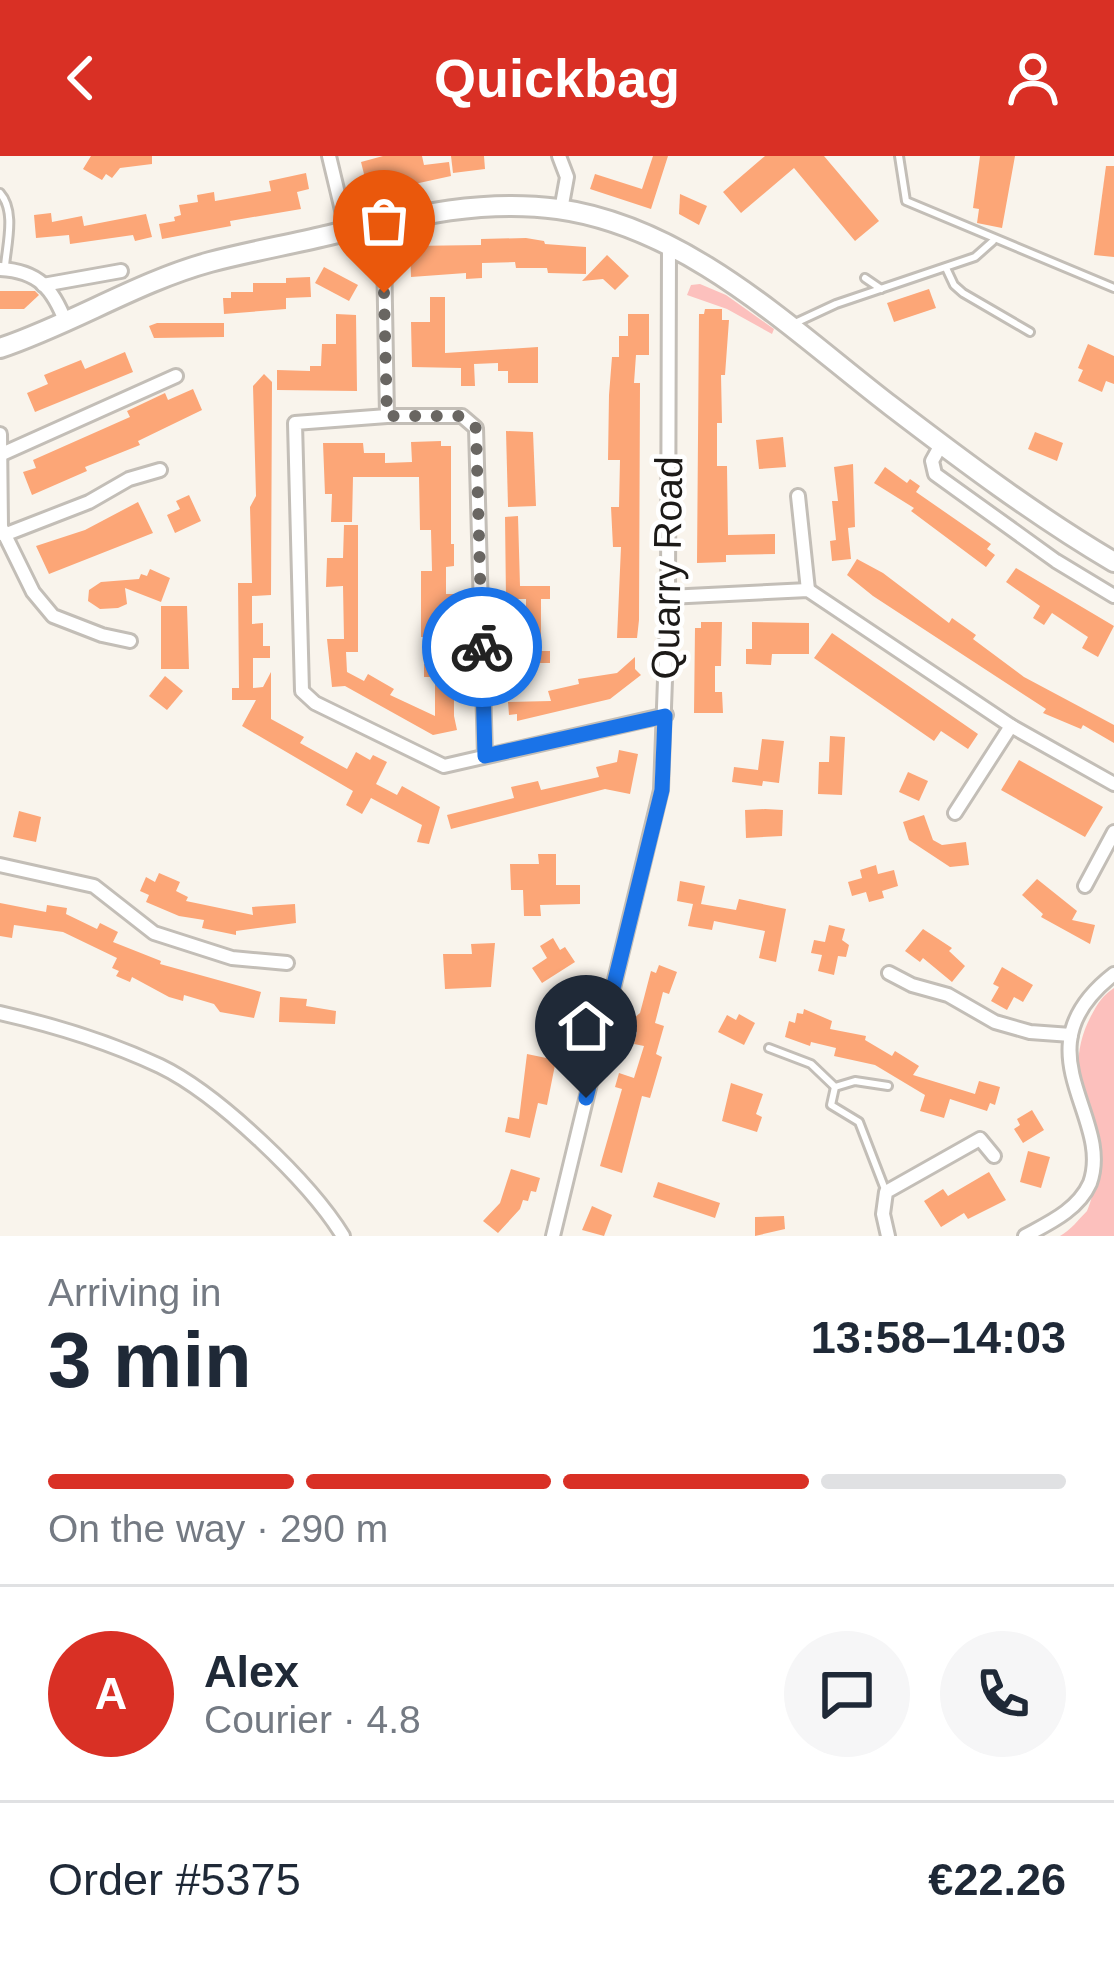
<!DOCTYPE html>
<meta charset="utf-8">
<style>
:root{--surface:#fff;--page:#f6f6f7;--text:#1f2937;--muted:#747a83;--line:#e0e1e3;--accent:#d93025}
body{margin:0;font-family:Helvetica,sans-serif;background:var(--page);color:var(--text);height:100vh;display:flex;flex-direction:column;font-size:45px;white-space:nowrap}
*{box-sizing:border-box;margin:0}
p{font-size:39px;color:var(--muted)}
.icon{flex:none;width:66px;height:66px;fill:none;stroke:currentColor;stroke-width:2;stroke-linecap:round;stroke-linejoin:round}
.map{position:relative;height:1080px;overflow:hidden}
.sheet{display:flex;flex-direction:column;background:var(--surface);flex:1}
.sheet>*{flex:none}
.pin{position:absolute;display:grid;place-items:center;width:102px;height:102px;color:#fff;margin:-123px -51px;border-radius:50% 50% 50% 0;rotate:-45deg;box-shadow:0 0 12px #0007}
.pin .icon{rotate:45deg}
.courier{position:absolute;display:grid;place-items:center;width:120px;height:120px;margin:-60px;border:9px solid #1a73e8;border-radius:50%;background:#fff;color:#222;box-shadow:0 3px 15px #0007}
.headline em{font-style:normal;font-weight:700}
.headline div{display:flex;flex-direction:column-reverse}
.headline{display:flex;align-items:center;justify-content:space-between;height:204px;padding:0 48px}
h1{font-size:78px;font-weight:700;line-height:90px}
.bar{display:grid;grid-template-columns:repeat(4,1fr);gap:18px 12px;align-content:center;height:144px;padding:0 48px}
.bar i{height:15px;border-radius:9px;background:var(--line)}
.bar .current{background:var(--accent)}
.bar p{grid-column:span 4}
.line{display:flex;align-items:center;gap:30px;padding:0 48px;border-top:3px solid var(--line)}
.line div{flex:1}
.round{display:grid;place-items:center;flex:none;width:126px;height:126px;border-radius:63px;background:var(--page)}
header{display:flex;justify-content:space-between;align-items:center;height:156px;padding:0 48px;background:var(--accent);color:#fff;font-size:54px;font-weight:700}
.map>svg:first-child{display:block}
</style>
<header><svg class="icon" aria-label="back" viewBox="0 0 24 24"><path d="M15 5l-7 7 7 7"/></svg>Quickbag<svg class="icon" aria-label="person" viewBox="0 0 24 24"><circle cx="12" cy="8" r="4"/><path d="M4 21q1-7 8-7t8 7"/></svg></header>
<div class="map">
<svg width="1114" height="1080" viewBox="0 0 1114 1080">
<rect width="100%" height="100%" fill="#f9f4ec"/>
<g fill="#fcc0bd">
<polygon points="700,128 726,139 774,173 772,178 727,153 687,139 691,129"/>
<path d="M1114 832V1080H1060C1071 1074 1078 1064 1087 1055 1114 995 1053 931 1091 860 1098 847 1102 840 1114 832Z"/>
</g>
<g fill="#fca677">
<polygon points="91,0 152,0 152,8 120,12 112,22 106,18 102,24 83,13"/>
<polygon points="383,0 422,0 424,9 449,6 451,20 378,36 374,20 365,22 361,6"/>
<polygon points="451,0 484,0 485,13 453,17"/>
<polygon points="653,0 668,0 651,53 590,33 595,18 642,33"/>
<polygon points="765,0 824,0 879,65 855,85 794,12 741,57 723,36"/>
<polygon points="980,0 1015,0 1002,72 977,67 979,53 973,52"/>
<polygon points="1106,10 1114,10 1114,101 1094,99"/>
<polygon points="306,17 309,33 297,36 301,53 230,65 231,70 162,83 159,68 175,65 174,61 181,59 179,49 198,46 197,39 214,36 215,45 271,35 269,25"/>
<polygon points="680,38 707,50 699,69 679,58"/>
<polygon points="51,57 52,66 82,60 84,70 146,58 152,81 135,85 133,79 70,88 69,79 36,82 34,59"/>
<polygon points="526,82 544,85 545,88 586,91 586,118 548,117 547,112 516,112 515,106 482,107 482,122 466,123 466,117 411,121 410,90 481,89 481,83"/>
<polygon points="607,99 629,120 615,134 603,123 582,125"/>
<polygon points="324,111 358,129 349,145 315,127"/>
<polygon points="310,121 311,141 286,142 286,153 224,158 223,142 231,142 231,136 253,136 253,127 286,127 286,122"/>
<polygon points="929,133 936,152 894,166 887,147"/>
<polygon points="0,135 35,135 39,139 24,153 0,153"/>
<polygon points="430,141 445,141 445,197 538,191 538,227 508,227 508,215 498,215 498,207 474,208 475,230 461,230 461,212 412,211 411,166 430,166"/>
<polygon points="705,153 722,153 722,164 729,164 725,219 721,219 722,267 717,267 717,310 727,310 728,379 775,378 775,398 726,399 726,406 697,407 699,158 704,158"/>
<polygon points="336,158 356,159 357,235 277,234 277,214 310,215 310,210 321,210 322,188 336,188"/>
<polygon points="628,158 649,158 649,199 636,199 634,227 640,227 639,464 637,482 617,482 621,391 613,391 611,351 619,351 620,304 608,304 609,239 612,201 619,201 619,180 628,180"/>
<polygon points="157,167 224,167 224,181 154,182 149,170"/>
<polygon points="1088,188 1114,200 1114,228 1106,225 1102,236 1078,225 1083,214 1078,212"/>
<polygon points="125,196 133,216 35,256 27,237 48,228 44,219 81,204 85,213"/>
<polygon points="264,218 272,226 271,439 252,440 252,468 263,467 263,490 270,490 270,502 253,502 253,532 263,531 271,516 271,563 304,581 300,587 347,613 356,596 370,604 373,599 387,606 376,628 397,639 402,630 440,651 429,688 417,686 422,669 371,642 362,658 346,649 353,635 242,570 256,544 232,544 232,532 239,532 238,427 252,427 250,351 256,340 253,230"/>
<polygon points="193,233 202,254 138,285 140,289 85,311 87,315 32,339 23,316 36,312 33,304 130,261 127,255 165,237 168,244"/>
<polygon points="506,275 533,276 536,350 508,351"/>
<polygon points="1035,276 1063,287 1057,305 1028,293"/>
<polygon points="783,281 786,311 759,313 756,284"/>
<polygon points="441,285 441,290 451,290 451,388 454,388 454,410 446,411 446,438 454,438 454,560 457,574 433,579 345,530 332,531 327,483 344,483 343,430 326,431 327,402 343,402 344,369 358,369 358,496 346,496 347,516 364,525 368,518 394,533 390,539 435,560 435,521 424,521 424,508 434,508 433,481 421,481 421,415 432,415 431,374 420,374 419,321 353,321 352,366 331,366 332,338 325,338 323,287 363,287 364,297 385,297 385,307 412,306 411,286"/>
<polygon points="853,308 855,371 848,372 851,403 832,405 830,385 836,384 832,345 838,345 834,311"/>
<polygon points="885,311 907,327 910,323 920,330 916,336 991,388 987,393 995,399 986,411 911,355 914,352 874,327"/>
<polygon points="189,339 201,365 175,377 167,359 180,353 176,345"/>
<polygon points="138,346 153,377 49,418 36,390 85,374"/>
<polygon points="518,360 520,430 550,430 550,443 541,443 541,495 550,495 550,507 521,507 521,521 509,521 509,483 520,482 520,493 526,494 526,443 506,443 505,361"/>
<polygon points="857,403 883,417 949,467 952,462 976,479 973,483 1024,521 1114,569 1114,587 1083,569 1081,573 1043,557 1046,553 873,440 847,419"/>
<polygon points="1016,412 1114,470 1098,501 1082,492 1088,481 1052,457 1044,469 1033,462 1040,450 1006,426"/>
<polygon points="150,413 170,422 161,446 125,432 127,448 118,452 100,453 88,445 89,434 101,426 139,423 141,418 147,420"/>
<polygon points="161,450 187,450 189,513 161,513"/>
<polygon points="701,466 722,466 721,510 715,510 715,536 722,536 723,557 694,557 695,472 701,472"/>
<polygon points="752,466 809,467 809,498 772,498 771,509 746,508 746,493 752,493"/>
<polygon points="832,477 978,578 968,593 941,575 934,585 814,502"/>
<polygon points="635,501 635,513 641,519 610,543 517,565 517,558 509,559 508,546 551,545 548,535 579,528 578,523 617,517"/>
<polygon points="165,520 183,535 167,554 149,540"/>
<polygon points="830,580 845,581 842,639 818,638 819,606 829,606"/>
<polygon points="762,583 784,585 779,627 763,625 762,630 732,626 734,611 758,614"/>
<polygon points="619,594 638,598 630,638 605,633 451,673 447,659 514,642 511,631 538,625 541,634 599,621 596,611 617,606"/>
<polygon points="1019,604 1103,651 1085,681 1001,634"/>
<polygon points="908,616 928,625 919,645 899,636"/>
<polygon points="765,653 783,654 782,680 746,682 745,654"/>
<polygon points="19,655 41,661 36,686 13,681"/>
<polygon points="924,659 933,684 942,689 966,686 969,709 950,711 909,684 903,666"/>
<polygon points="538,698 556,698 556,729 580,729 580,748 540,749 541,760 524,760 523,734 511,734 510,708 539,708"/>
<polygon points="876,709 878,718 894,714 898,730 882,735 884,742 869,746 866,736 852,740 848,726 862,722 860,714"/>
<polygon points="159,717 180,726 176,735 188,741 186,745 253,759 252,751 295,748 296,767 236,775 236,779 202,772 204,764 179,760 146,746 149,739 140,735 146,721 155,726"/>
<polygon points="1037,723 1077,755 1072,764 1095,769 1090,788 1041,761 1043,758 1022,739"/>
<polygon points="680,725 705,730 701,748 736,754 739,743 786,753 776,806 759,802 765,775 714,765 712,774 688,770 693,748 677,745"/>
<polygon points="0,747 46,756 47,749 67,752 66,758 97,773 100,767 118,776 113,786 161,805 160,808 261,836 254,862 220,856 214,848 184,839 183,845 169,841 132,821 130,826 116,820 119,815 112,812 117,802 63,776 14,769 12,782 0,780"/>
<polygon points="829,769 845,773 842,784 849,789 846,801 838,800 834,819 818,815 822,799 811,797 814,784 825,786"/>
<polygon points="923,773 952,792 949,795 965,810 952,826 923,802 920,806 905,795"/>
<polygon points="553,782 560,794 565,791 575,806 542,827 532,812 547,802 540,790"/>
<polygon points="495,787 491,831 445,833 443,798 472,798 471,788"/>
<polygon points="659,809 677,816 669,838 663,836 655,867 664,870 656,898 662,901 650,942 642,940 622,1017 600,1010 622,933 615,931 619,917 634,922 644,890 634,888 637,876 631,874 634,862 640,857 651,815 656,817"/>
<polygon points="1002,811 1033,829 1023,846 1014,841 1007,854 991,845 999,831 993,828"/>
<polygon points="280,841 307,843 306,850 336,855 335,868 279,866"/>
<polygon points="804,853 832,865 830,873 866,880 865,884 892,900 895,895 919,910 913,919 975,938 979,925 1000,931 995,949 990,947 987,955 950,943 944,962 920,955 925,939 875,909 834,900 836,892 811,886 810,890 785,881 789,865 795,867 797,857 803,858"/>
<polygon points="739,858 755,867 744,889 718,876 727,859 736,864"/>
<polygon points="527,898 556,904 547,949 538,947 530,982 505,976 508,961 519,963"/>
<polygon points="731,927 763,938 756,958 762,961 757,976 722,965"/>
<polygon points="1032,954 1044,974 1023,987 1014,973 1020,969 1017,963"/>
<polygon points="1028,995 1050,1001 1041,1032 1020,1026"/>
<polygon points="511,1013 540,1022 536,1036 531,1035 528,1045 523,1044 520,1053 498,1077 483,1065 500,1047"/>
<polygon points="989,1016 1006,1044 968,1063 964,1057 941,1071 924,1045 943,1033 948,1040"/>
<polygon points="658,1026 720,1047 715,1062 653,1041"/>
<polygon points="592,1050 612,1059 604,1080 582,1074"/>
<polygon points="784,1060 785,1073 755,1080 755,1061"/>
</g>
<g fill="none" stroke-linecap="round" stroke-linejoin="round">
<g stroke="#c3beb7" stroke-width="12">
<g id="lane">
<polyline points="899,0 906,45 1114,132"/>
<path d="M0 37C16 55 7 87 5 110"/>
<polyline points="946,112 954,129 963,137 1030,176"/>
<polyline points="865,122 881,133"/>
<polyline points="793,168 836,148 975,101 993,85"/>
<polyline points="769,892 811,908 835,931"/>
<polyline points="886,1036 859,966 831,949 835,931 855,925 888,930"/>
</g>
</g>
<g stroke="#c3beb7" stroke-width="18">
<g id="street">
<polyline points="329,0 347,75"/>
<polyline points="559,0 567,21 561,54"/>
<polyline points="377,67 384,96 387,260 295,267 302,535 315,547 444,610 666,559"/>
<path d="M0 113C39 115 53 133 66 167"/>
<polyline points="43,129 121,115"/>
<polyline points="387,260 462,260 476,272 485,600"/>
<polyline points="0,278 1,371 33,436 53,460 102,479 130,485"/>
<polyline points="942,287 932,305 935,318 1056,405 1114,440"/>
<polyline points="2,298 176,220"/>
<polyline points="798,340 808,434"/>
<polyline points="4,379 89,346 129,323 160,314"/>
<polyline points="668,441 808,434 1011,570 1114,628"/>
<polyline points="955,657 1011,570"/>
<polyline points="0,709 94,730 154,777 232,802 287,807"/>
<polyline points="1085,730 1114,676"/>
<polyline points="889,817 912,829 948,839 995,866 1030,876 1071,879"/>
<path d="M0 857C53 869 111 887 160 910 218 938 310 1026 343 1080"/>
<polyline points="553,1080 661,634 668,441 669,90"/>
<polyline points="888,1080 883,1058 886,1036 980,983 994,1000"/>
<path d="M1025 1080C1049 1067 1078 1054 1090 1027 1114 960 1016 894 1114 818"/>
</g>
</g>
<g stroke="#c3beb7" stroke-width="24">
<path id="secondary" d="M0 192C72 168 137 126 210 106 248 96 287 89 325 80 403 62 478 42 558 53 688 71 792 174 891 250 963 305 1036 360 1114 406"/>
</g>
<use href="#lane" stroke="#fff" stroke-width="6"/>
<use href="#street" stroke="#fff" stroke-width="12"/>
<use href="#secondary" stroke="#fff" stroke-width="18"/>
</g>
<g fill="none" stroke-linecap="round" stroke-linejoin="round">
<polyline stroke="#696662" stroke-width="12" stroke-dasharray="0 21.6" points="384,137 387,260 462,260 476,272 482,491"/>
<polyline stroke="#1a73e8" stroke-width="15" points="482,491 485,600 665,560 662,634 586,942"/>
</g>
<g text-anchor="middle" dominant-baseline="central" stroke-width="9" stroke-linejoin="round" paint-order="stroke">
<g font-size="39" fill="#1c1a18" stroke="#fff">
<text transform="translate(667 412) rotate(-89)">Quarry Road</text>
</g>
</g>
</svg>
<div class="pin" style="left:384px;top:137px;background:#ea580c"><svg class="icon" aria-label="bag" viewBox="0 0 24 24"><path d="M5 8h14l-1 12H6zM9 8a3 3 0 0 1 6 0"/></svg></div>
<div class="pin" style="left:586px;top:942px;background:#1f2937"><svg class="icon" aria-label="home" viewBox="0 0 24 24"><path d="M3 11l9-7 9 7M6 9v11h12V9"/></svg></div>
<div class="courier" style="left:482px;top:491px"><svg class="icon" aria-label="bike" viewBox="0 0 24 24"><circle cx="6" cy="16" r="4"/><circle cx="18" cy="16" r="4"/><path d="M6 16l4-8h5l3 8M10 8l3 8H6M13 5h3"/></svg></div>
</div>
<section class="sheet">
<div class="headline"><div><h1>3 min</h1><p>Arriving in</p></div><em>13:58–14:03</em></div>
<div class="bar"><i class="current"></i><i class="current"></i><i class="current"></i><i></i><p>On the way · 290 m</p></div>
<div class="line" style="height:216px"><b class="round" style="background:var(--accent);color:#fff">A</b><div><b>Alex</b><p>Courier · 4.8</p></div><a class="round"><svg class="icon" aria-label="chat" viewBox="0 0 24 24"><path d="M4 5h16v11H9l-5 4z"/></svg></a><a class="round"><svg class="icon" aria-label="phone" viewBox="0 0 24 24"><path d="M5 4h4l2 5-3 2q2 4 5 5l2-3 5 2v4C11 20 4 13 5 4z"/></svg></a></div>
<div class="line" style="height:156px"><div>Order #5375</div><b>€22.26</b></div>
</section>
